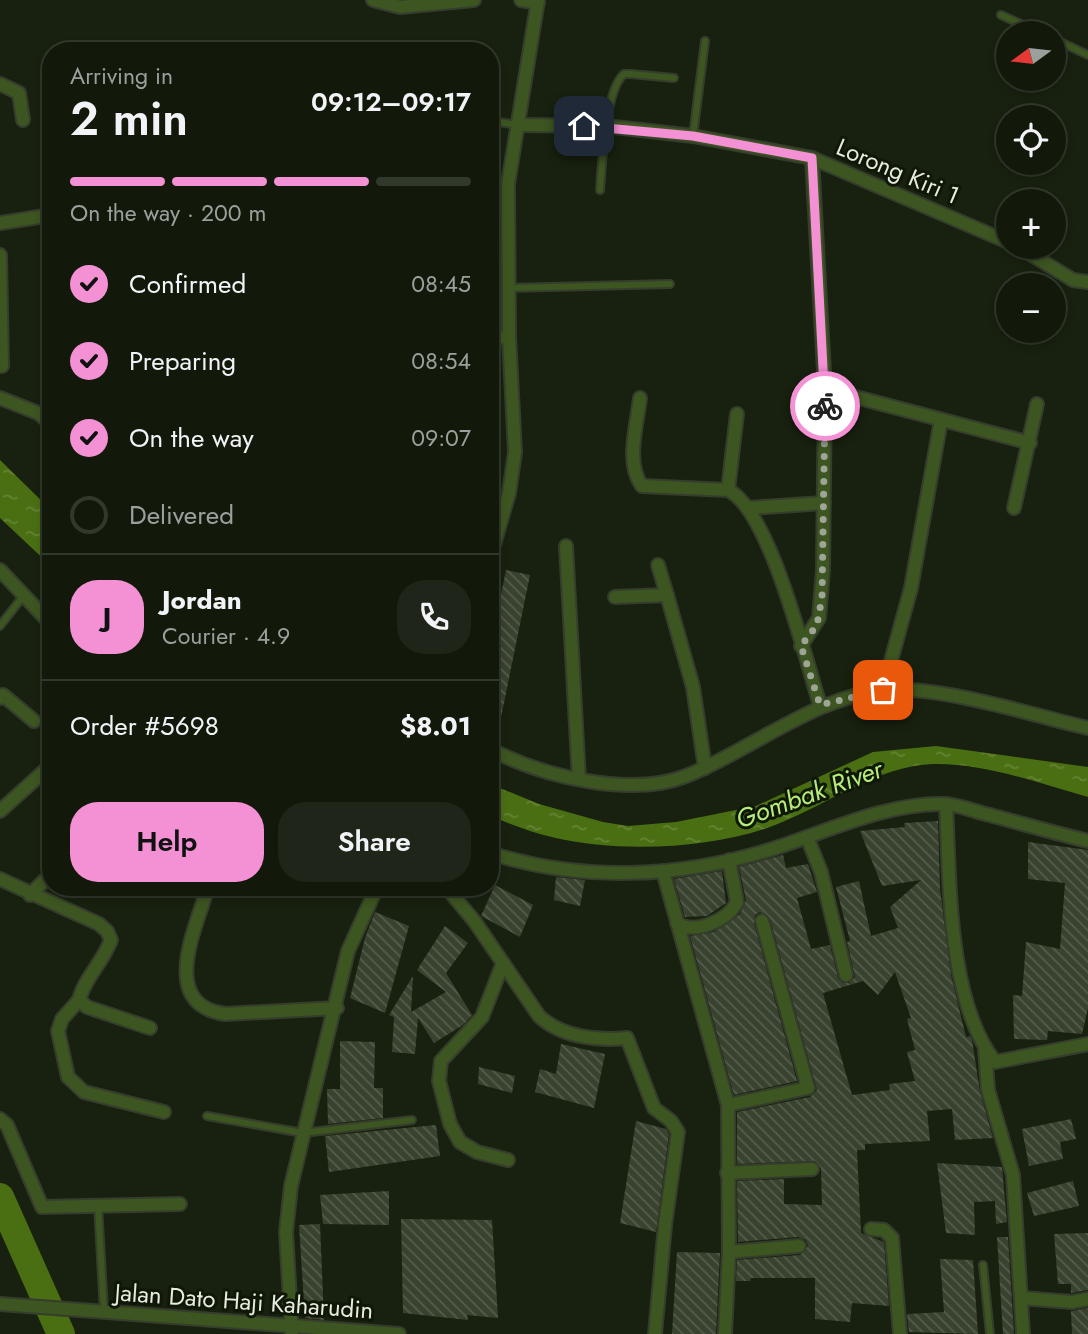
<!DOCTYPE html>
<meta charset="utf-8">
<style>
:root{--surface:#12190b;--page:#1f2619;--text:#f1f3f6;--muted:#9ca09d;--line:#31382c;--accent:#f491d4}
body{margin:0;font-family:Jost,sans-serif;background:var(--page);color:var(--text);height:100vh;display:flex;flex-direction:column;font-size:26px;white-space:nowrap}
*{box-sizing:border-box;margin:0}
p{font-size:23px;color:var(--muted)}
.icon{flex:none;width:38px;height:38px;fill:none;stroke:currentColor;stroke-width:2;stroke-linecap:round;stroke-linejoin:round}
.map{position:relative;flex:1;overflow:hidden}
.panel{position:absolute;left:42px;top:42px;width:457px;height:854px;display:flex;flex-direction:column;background:var(--surface);border-radius:28px;box-shadow:0 4px 10px #0003,0 0 0 2px var(--line)}
.panel>*{flex:none}
.needle{width:46px;rotate:255deg}
.fabs{position:absolute;left:996px;top:21px;display:grid;gap:14px}
.fabs a{display:grid;place-items:center;width:70px;height:70px;border-radius:50%;background:var(--surface);box-shadow:0 4px 10px #0003,0 0 0 2px var(--line);font-size:35px}
.pin{position:absolute;display:grid;place-items:center;width:60px;height:60px;color:#fff;margin:-30px;border-radius:14px;box-shadow:0 4px 10px #0006}
.courier{position:absolute;display:grid;place-items:center;width:70px;height:70px;margin:-35px;border:5px solid #f491d4;border-radius:50%;background:#fff;color:#222;box-shadow:0 2px 9px #0007}
.head em{font-style:normal;font-weight:600}
.head div{display:flex;flex-direction:column-reverse}
.head{display:flex;align-items:center;justify-content:space-between;height:119px;padding:0 28px}
h1{font-size:46px;font-weight:600;line-height:52px}
.bar{display:grid;grid-template-columns:repeat(4,1fr);gap:10px 7px;align-content:center;height:84px;padding:0 28px}
.bar i{height:9px;border-radius:5px;background:var(--line)}
.bar .active{background:var(--accent)}
.bar p{grid-column:span 4}
.line{display:flex;align-items:center;gap:18px;padding:0 28px;border-top:2px solid var(--line)}
.line div{flex:1}
.round{display:grid;place-items:center;flex:none;width:74px;height:74px;border-radius:28px;background:var(--page)}
ol{padding:0 28px;list-style:none}
li{display:flex;align-items:center;gap:21px;height:77px}
li p{margin-inline-start:auto}
li .icon{padding:7px;border-radius:50%;background:var(--accent);color:#111;stroke-width:4}
li:last-child{color:var(--muted)}
li i{width:38px;height:38px;border:4px solid var(--line);border-radius:50%}
.primary-button{display:flex;gap:14px;margin-top:auto;padding:14px 28px}
.primary-button a{flex:1;height:80px;border-radius:28px;background:var(--accent);color:#111;font-size:28px;font-weight:600;line-height:80px;text-align:center}
.primary-button a+a{background:var(--page);color:var(--text)}
.map>svg:first-child{display:block}
</style>
<div class="map">
<svg width="1088" height="1334" viewBox="0 0 1088 1334">
<defs>
<pattern id="water-ripples" width="26" height="14" patternUnits="userSpaceOnUse" patternTransform="scale(1.75)"><rect width="26" height="14" fill="#4a6f13"/><path d="M2 4q2-2 4 0t4 0M15 11q2-2 4 0t4 0" fill="none" stroke="#648435"/></pattern>
<pattern id="building-back-hatch" width="6" height="6" patternUnits="userSpaceOnUse" patternTransform="scale(1.75)"><rect width="6" height="6" fill="#38422f"/><path d="M-1 5l2 2M0 0l6 6M5-1l2 2" fill="none" stroke="#555d4d"/></pattern>
</defs>
<rect width="100%" height="100%" fill="#18210f"/>
<g fill="url(#water-ripples)">
<polygon points="0,460 51,510 51,566 0,518"/>
<path d="M936 746 1088 767V797C1038 783 985 763 933 764 878 766 830 803 780 823 718 849 621 853 556 838 533 833 511 824 490 816V784L539 804 603 822 628 826 676 822 756 806 873 752Z"/>
<polygon points="67,1317 74,1334 53,1334 47,1318"/>
</g>
<g fill="none" stroke-linecap="round" stroke-linejoin="round">
<polyline stroke="#4a6f13" stroke-width="28" points="0,1197 61,1334"/>
</g>
<g fill="url(#building-back-hatch)" fill-rule="evenodd">
<polygon points="506,570 530,575 496,742 490,740 490,649"/>
<path d="M938 821 940 889 951 975 966 1037 970 1036 972 1040 980 1092 993 1138 955 1140 952 1109 927 1111 930 1141 865 1144V1150H857L861 1233 884 1242 889 1306 852 1303 850 1322 815 1319V1278H751L750 1281H736L737 1260 800 1255 808 1246 806 1240 798 1237 738 1242 737 1181 784 1179V1204L822 1205 821 1168 815 1161 737 1164V1112L810 1097 817 1090 770 919 760 912 755 915 754 923 797 1081 734 1095 690 936 714 932 740 914 746 900 739 867 783 855 786 868 808 864 817 892 797 898 811 949 830 945 838 978 843 983H849L855 977 847 942 850 941 836 887 859 881 871 936 898 928 890 907 921 880 882 886 860 831 905 827 904 823ZM895 972 911 1018 907 1019 915 1050 907 1052 915 1081 889 1084 890 1090 852 1095 823 993 863 981 878 995Z"/>
<polygon points="1028,842 1088,850 1088,1008 1082,1034 1048,1031 1047,1040 1014,1039 1013,995 1022,996 1026,942 1060,949 1065,883 1028,879"/>
<polygon points="722,871 726,903 707,916 685,917 674,879"/>
<polygon points="556,877 585,880 580,906 554,900"/>
<polygon points="495,885 533,905 520,937 481,916"/>
<polygon points="375,912 409,926 385,1013 350,998 365,938"/>
<polygon points="445,926 468,943 446,973 472,1015 463,1025 434,1043 418,1018 415,1054 392,1052 394,1017 389,1015 413,976 411,1012 446,992 417,970"/>
<polygon points="340,1041 375,1042 374,1088 383,1088 383,1118 328,1124 327,1089 340,1089"/>
<polygon points="561,1044 605,1054 594,1108 535,1092 540,1069 556,1074"/>
<polygon points="479,1067 515,1076 512,1093 478,1084"/>
<polygon points="1071,1119 1076,1139 1060,1142 1063,1159 1029,1166 1022,1129"/>
<polygon points="636,1121 666,1129 669,1134 656,1232 620,1223"/>
<polygon points="436,1125 440,1156 329,1172 325,1136"/>
<polygon points="937,1163 1002,1167 1007,1222 996,1224 995,1201 974,1202 975,1235 946,1233"/>
<polygon points="1073,1181 1079,1206 1034,1216 1027,1193"/>
<polygon points="389,1191 389,1225 323,1224 320,1195"/>
<polygon points="401,1219 492,1220 498,1318 467,1315 468,1320 403,1313"/>
<polygon points="320,1224 324,1320 305,1318 299,1225"/>
<polygon points="1088,1233 1088,1290 1071,1293 1071,1284 1058,1284 1054,1234"/>
<polygon points="997,1237 1008,1237 1014,1334 1003,1334"/>
<polygon points="677,1252 720,1253 716,1334 672,1334"/>
<polygon points="940,1259 973,1260 978,1334 909,1332 907,1314 944,1312"/>
<polygon points="1088,1308 1088,1334 1072,1334 1071,1311"/>
</g>
<g fill="none" stroke-linecap="round" stroke-linejoin="round">
<g stroke="#353d2c" stroke-width="10">
<g id="lane">
<polyline points="1001,15 1041,33"/>
<polyline points="1054,39 1088,55"/>
<polyline points="490,121 519,125"/>
<polyline points="693,136 705,41"/>
<path d="M600 190C602 165 605 90 624 74H631L674 78"/>
<polyline points="508,288 670,284"/>
<polyline points="0,626 24,595"/>
<polyline points="207,1116 303,1133 412,1120"/>
<polyline points="98,1205 104,1312"/>
<polyline points="983,1265 990,1334"/>
</g>
</g>
<g stroke="#353d2c" stroke-width="16">
<g id="street">
<polyline points="373,0 400,7 474,0"/>
<polyline points="521,0 538,3"/>
<polyline points="0,84 19,93 23,120"/>
<polyline points="519,125 606,126 693,136 812,158 1008,242"/>
<polyline points="0,223 51,215"/>
<polyline points="1019,247 1073,280 1088,282"/>
<polyline points="0,255 2,366"/>
<polyline points="490,338 509,337"/>
<polyline points="825,389 1030,443"/>
<polyline points="0,398 38,413 51,424"/>
<path d="M640 398C637 425 625 463 642 486L728 490C770 510 805 658 820 705"/>
<polyline points="728,490 737,414"/>
<polyline points="749,508 824,503"/>
<polyline points="1014,508 1037,404"/>
<polyline points="566,546 579,779"/>
<polyline points="490,558 509,493 515,452 509,337 508,184 538,0"/>
<polyline points="658,565 667,595"/>
<polyline points="0,570 51,624"/>
<polyline points="615,597 667,595 693,687 705,768"/>
<polyline points="801,646 819,618 823,570 825,389 812,158"/>
<polyline points="883,690 911,588 941,420"/>
<polyline points="0,698 3,695 34,721"/>
<path d="M490 749C541 776 630 798 686 776 712 766 737 751 761 738 801 716 839 695 884 690 939 685 1032 715 1088 728"/>
<path d="M946 804C950 880 947 1000 995 1062L1088 1044"/>
<polyline points="0,811 51,765"/>
<polyline points="807,837 821,872 846,975"/>
<path d="M490 853C580 882 679 878 769 850 824 833 884 803 943 804 958 804 975 812 990 815 1023 824 1055 833 1088 841"/>
<polyline points="663,871 728,1105 729,1252 725,1334"/>
<path d="M0 879 99 924 107 931 111 940C103 962 84 979 79 1000L87 1007 150 1028"/>
<path d="M208 887C196 928 158 1004 225 1014L337 1008"/>
<path d="M446 887 475 922 539 1016C561 1037 597 1041 627 1038L654 1108 671 1121 678 1132 665 1225 655 1334"/>
<polyline points="30,895 51,874"/>
<path d="M677 923C694 935 728 921 737 902L729 860"/>
<polyline points="503,963 482,1017 441,1061 439,1081 450,1124 460,1142 477,1152 508,1160"/>
<polyline points="79,1000 62,1019 58,1031 68,1077 84,1092 164,1112"/>
<polyline points="985,1049 988,1090 1013,1175 1023,1334"/>
<polyline points="728,1105 808,1088 762,921"/>
<polyline points="0,1119 7,1125 42,1207 180,1204"/>
<polyline points="727,1173 812,1169"/>
<polyline points="871,1229 884,1230 892,1238 900,1334"/>
<polyline points="729,1252 799,1246"/>
<polyline points="1021,1298 1072,1302 1088,1299"/>
<polyline points="0,1304 399,1334"/>
<polyline points="292,1334 286,1232 291,1186 348,951 377,887"/>
</g>
</g>
<use href="#lane" stroke="#3d5521" stroke-width="6"/>
<use href="#street" stroke="#3d5521" stroke-width="12"/>
</g>
<g fill="none" stroke-linecap="round" stroke-linejoin="round">
<polyline stroke="#9ea597" stroke-width="7" stroke-dasharray="0 12.6" points="825,406 822,597 817,625 801,646 820,705 883,690"/>
<polyline stroke="#f491d4" stroke-width="9" points="584,126 693,136 812,158 825,406"/>
</g>
<g text-anchor="middle" dominant-baseline="central" stroke-width="6" stroke-linejoin="round" paint-order="stroke">
<g font-size="24" fill="#e6ece0" stroke="#0f1707">
<text transform="translate(898 171) rotate(23)">Lorong Kiri 1</text>
<text transform="translate(244 1301) rotate(4)">Jalan Dato Haji Kaharudin</text>
</g>
<g font-size="26" font-style="italic" fill="#b6ec7a" stroke="#0f1707">
<text transform="translate(809 794) rotate(-20)">Gombak River</text>
</g>
</g>
</svg>
<div class="fabs">
<a><svg class="needle" viewBox="-14 -14 28 28"><path d="M0-13l5 13h-10z" fill="#e53935"/><path d="M0 13l5-13h-10z" fill="#9ca09d"/></svg></a>
<a><svg class="icon" aria-label="locate" viewBox="0 0 24 24"><circle cx="12" cy="12" r="6"/><path d="M12 2v4M12 18v4M2 12h4M18 12h4"/></svg></a>
<a>+</a>
<a>−</a>
</div>
<div class="pin" style="left:883px;top:690px;background:#ea580c"><svg class="icon" aria-label="bag" viewBox="0 0 24 24"><path d="M5 8h14l-1 12H6zM9 8a3 3 0 0 1 6 0"/></svg></div>
<div class="pin" style="left:584px;top:126px;background:#1f2937"><svg class="icon" aria-label="home" viewBox="0 0 24 24"><path d="M3 11l9-7 9 7M6 9v11h12V9"/></svg></div>
<div class="courier" style="left:825px;top:406px"><svg class="icon" aria-label="bike" viewBox="0 0 24 24"><circle cx="6" cy="16" r="4"/><circle cx="18" cy="16" r="4"/><path d="M6 16l4-8h5l3 8M10 8l3 8H6M13 5h3"/></svg></div>
<section class="panel">
<div class="head"><div><h1>2 min</h1><p>Arriving in</p></div><em>09:12–09:17</em></div>
<div class="bar"><i class="active"></i><i class="active"></i><i class="active"></i><i></i><p>On the way · 200 m</p></div>
<ol>
<li><svg class="icon" aria-label="check" viewBox="0 0 24 24"><path d="M5 12l5 5 9-10"/></svg>Confirmed<p>08:45</p></li>
<li><svg class="icon" aria-label="check" viewBox="0 0 24 24"><path d="M5 12l5 5 9-10"/></svg>Preparing<p>08:54</p></li>
<li><svg class="icon" aria-label="check" viewBox="0 0 24 24"><path d="M5 12l5 5 9-10"/></svg>On the way<p>09:07</p></li>
<li><i></i>Delivered</li>
</ol>
<div class="line" style="height:126px"><b class="round" style="background:var(--accent);color:#111">J</b><div><b>Jordan</b><p>Courier · 4.9</p></div><a class="round"><svg class="icon" aria-label="phone" viewBox="0 0 24 24"><path d="M5 4h4l2 5-3 2q2 4 5 5l2-3 5 2v4C11 20 4 13 5 4z"/></svg></a></div>
<div class="line" style="height:91px"><div>Order #5698</div><b>$8.01</b></div>
<div class="primary-button"><a>Help</a><a>Share</a></div>
</section>
</div>
